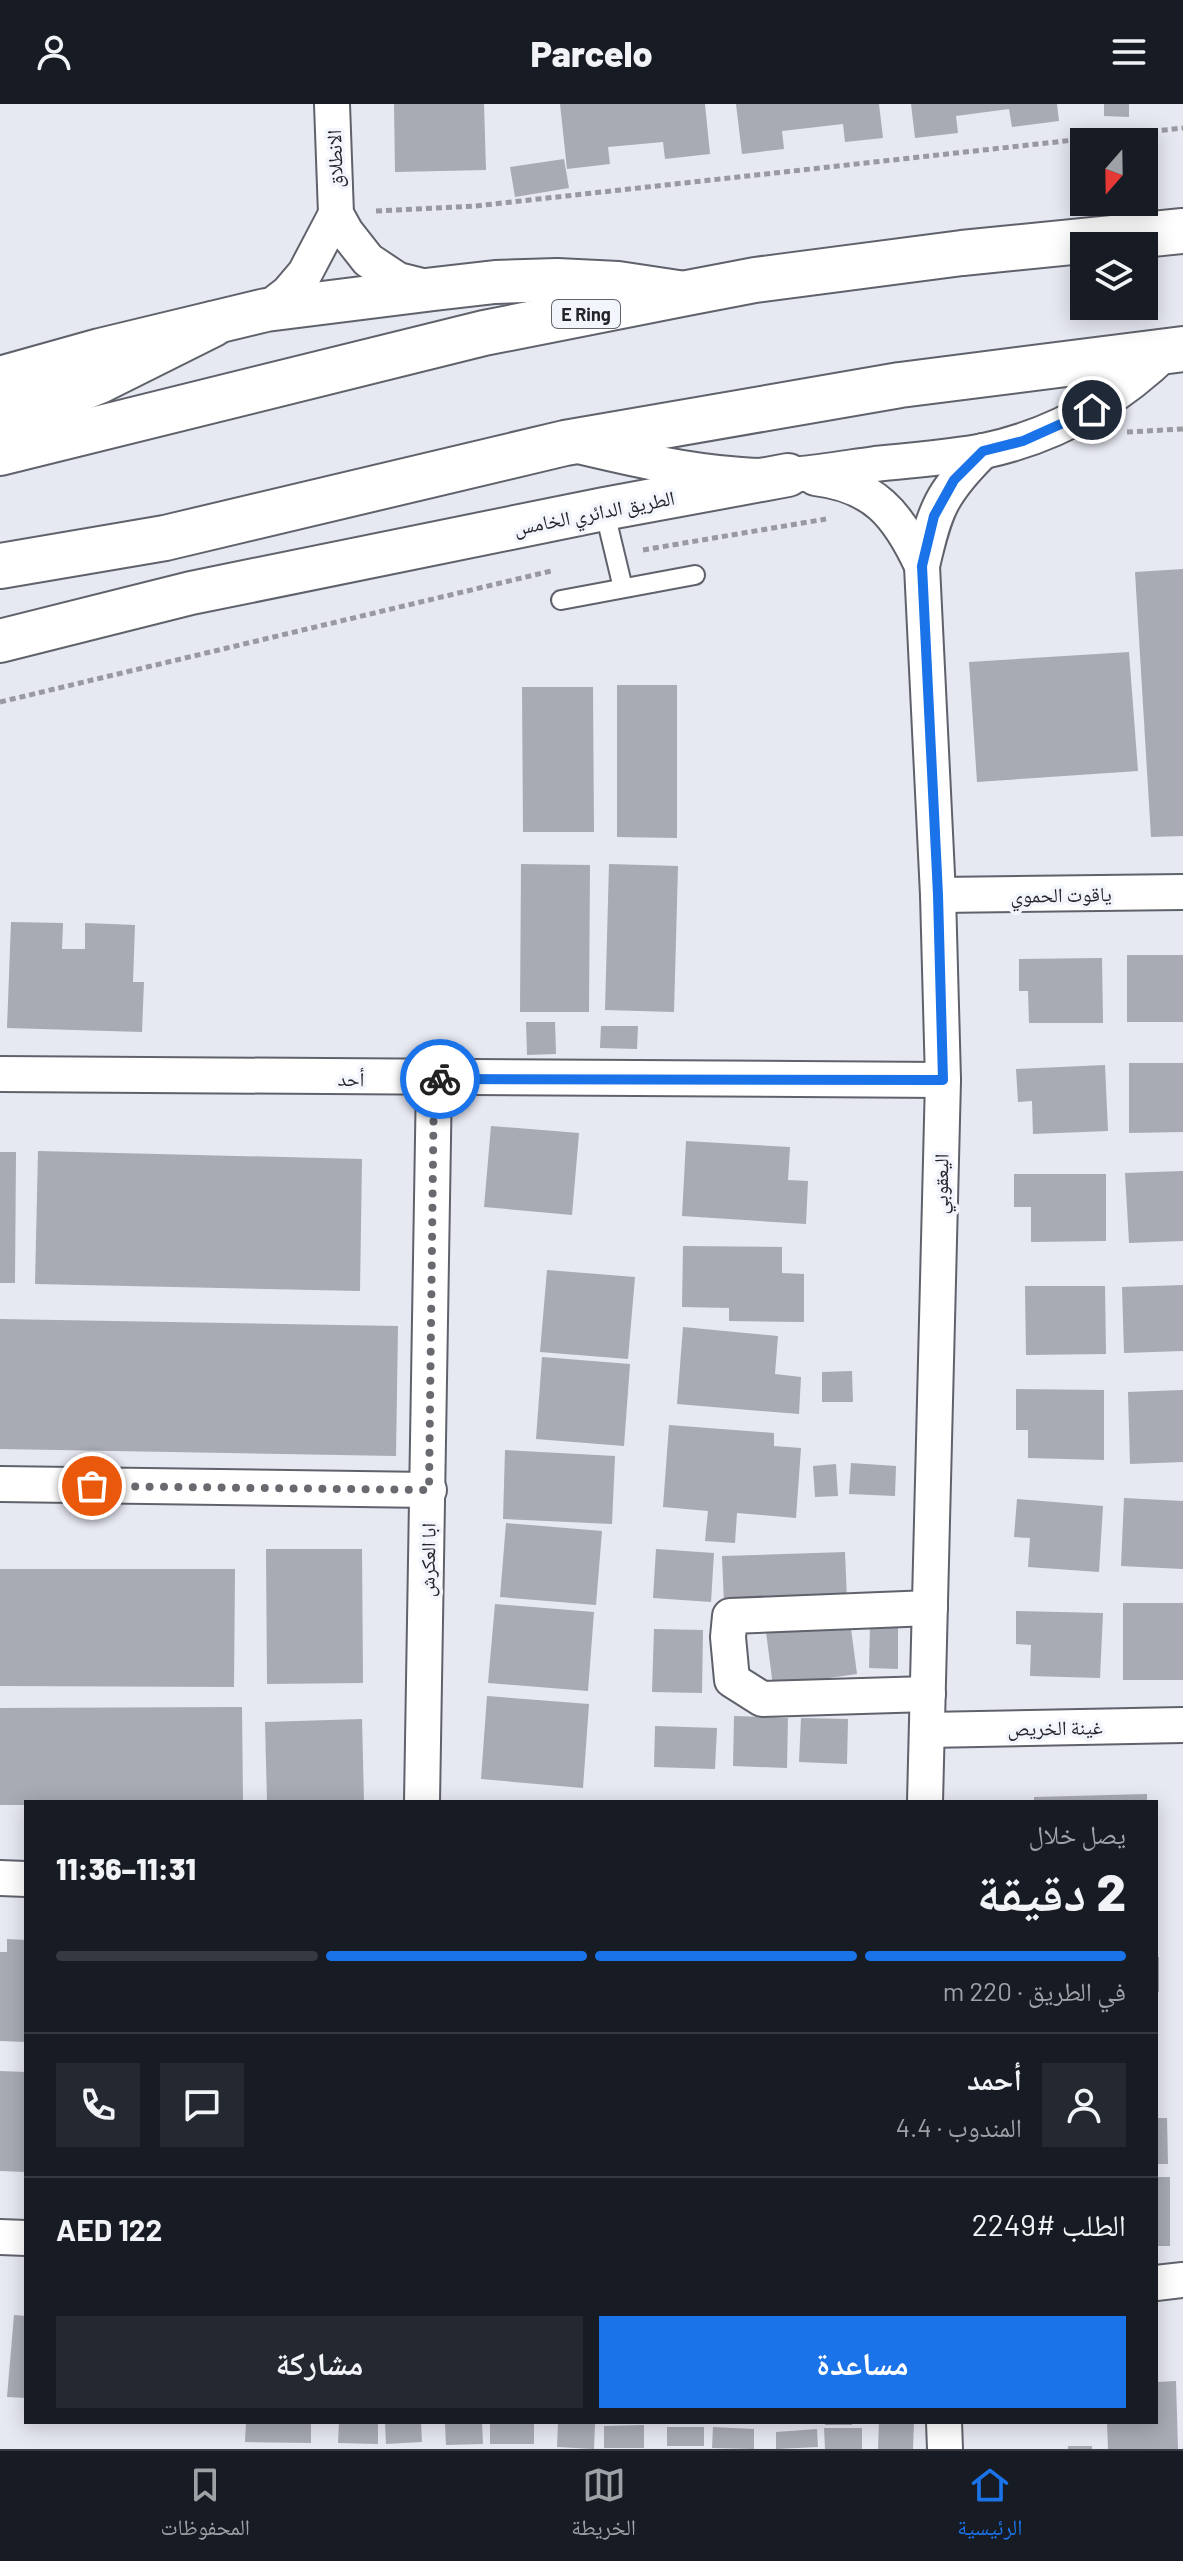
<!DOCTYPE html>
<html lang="ar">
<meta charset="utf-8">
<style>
:root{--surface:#171b24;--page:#242831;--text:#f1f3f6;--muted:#9ea1a6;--line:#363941;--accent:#1a73e8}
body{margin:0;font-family:Barlow,"Noto Naskh Arabic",sans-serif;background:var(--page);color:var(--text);direction:rtl;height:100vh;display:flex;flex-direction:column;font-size:30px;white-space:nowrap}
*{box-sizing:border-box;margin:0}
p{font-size:26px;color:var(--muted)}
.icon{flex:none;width:44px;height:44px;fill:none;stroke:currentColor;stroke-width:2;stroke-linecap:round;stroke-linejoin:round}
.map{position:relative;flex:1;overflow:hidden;direction:ltr}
.side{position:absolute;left:24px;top:1696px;width:1134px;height:624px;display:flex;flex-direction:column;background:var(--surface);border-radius:0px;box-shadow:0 4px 20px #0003;direction:rtl}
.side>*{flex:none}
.needle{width:52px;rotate:200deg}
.buttons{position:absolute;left:1070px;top:24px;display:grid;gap:16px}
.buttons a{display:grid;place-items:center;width:88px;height:88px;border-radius:0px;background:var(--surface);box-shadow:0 4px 20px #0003;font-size:40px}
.pin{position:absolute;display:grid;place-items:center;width:68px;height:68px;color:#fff;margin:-34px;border:4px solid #fff;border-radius:50%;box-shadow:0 2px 8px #0007}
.courier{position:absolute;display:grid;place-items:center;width:80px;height:80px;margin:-40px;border:6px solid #1a73e8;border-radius:50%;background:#fff;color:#222;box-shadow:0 2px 10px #0007}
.overview em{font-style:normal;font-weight:800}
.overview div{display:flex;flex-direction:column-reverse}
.overview{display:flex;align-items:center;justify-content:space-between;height:136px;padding:0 32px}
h1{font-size:52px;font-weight:800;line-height:60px}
.bar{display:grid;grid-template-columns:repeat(4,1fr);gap:12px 8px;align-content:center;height:96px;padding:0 32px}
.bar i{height:10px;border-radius:6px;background:var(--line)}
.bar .current{background:var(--accent)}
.bar p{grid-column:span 4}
.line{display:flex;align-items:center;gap:20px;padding:0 32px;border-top:2px solid var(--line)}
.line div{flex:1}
.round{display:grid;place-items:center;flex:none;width:84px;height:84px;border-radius:0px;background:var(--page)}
.action{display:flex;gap:16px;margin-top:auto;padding:16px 32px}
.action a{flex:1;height:92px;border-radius:0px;background:var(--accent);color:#fff;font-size:32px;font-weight:800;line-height:92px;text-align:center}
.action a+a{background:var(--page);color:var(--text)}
header{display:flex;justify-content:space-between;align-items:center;height:104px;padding:0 32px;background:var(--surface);font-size:36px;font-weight:800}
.tab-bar{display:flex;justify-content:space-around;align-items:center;height:112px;border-top:2px solid var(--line);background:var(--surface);font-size:22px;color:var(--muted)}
.tab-bar a{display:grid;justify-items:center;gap:4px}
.tab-bar .current{color:var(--accent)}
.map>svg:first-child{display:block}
</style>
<header><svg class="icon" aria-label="menu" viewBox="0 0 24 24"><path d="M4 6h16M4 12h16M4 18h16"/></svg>Parcelo<svg class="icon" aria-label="person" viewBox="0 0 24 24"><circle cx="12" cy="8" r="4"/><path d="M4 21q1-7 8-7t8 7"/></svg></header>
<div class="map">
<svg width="1183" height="2345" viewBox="0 0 1183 2345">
<rect width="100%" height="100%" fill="#e6e8f2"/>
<g fill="#a8aab4">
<polygon points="394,0 484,0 486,66 395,68"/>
<polygon points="560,0 705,0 710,50 665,55 663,38 608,43 610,60 567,65"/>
<polygon points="736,0 879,0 883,34 845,38 843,20 782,27 784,45 742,50"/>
<polygon points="911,0 1057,0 1059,17 1012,23 1009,5 956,12 958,29 915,34"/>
<polygon points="1104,0 1129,0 1129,13 1104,12"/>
<polygon points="564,55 569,84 515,93 510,63"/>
<polygon points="1183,465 1183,732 1151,733 1135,468"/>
<polygon points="1129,548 1138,667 977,678 969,558"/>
<polygon points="617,581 677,581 677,734 617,733"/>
<polygon points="522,583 593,583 594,728 523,728"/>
<polygon points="521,760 590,761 589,908 520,908"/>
<polygon points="609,760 678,762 674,908 605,906"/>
<polygon points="11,818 63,819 62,845 85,845 85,819 135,821 133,878 144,878 142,928 7,924"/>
<rect x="1127" y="851" width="56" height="67"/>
<polygon points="1102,854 1103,919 1029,919 1028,887 1019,887 1019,855"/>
<polygon points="526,918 555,918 556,950 527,951"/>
<polygon points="601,922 638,922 637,945 600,944"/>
<polygon points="1129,959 1183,959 1183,1028 1129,1029"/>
<polygon points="1105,961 1108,1027 1033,1030 1032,997 1018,998 1016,965"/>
<polygon points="491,1022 579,1029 572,1111 484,1103"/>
<polygon points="686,1037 790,1043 788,1076 808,1077 806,1120 682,1112"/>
<polygon points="38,1047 362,1055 360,1187 35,1180"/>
<polygon points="0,1048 16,1048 15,1179 0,1179"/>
<polygon points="1183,1067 1183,1137 1129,1139 1125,1069"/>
<polygon points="1014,1070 1106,1070 1106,1137 1031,1138 1031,1103 1014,1103"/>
<polygon points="683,1142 782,1143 782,1169 804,1170 804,1218 729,1217 729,1204 682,1203"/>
<polygon points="547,1166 635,1173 628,1255 540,1248"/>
<polygon points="1183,1181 1183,1247 1124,1249 1122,1183"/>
<polygon points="1025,1182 1105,1182 1106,1250 1026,1251"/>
<polygon points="0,1215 398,1222 396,1352 0,1345"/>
<polygon points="683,1223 778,1232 775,1270 801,1273 799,1310 677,1300"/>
<polygon points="542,1253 630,1260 624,1342 536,1335"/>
<polygon points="852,1267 853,1298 822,1298 822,1268"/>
<polygon points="1016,1285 1104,1286 1104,1356 1028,1354 1028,1326 1016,1326"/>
<polygon points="1183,1286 1183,1358 1130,1360 1128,1288"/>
<polygon points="669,1321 774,1329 774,1342 801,1344 796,1414 737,1409 735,1439 705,1437 708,1407 663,1403"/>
<polygon points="505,1346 615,1352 612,1420 503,1415"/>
<polygon points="851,1359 896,1362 895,1392 849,1390"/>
<polygon points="836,1360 838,1392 815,1393 813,1362"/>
<polygon points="1124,1394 1183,1397 1183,1465 1121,1462"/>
<polygon points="1017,1395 1103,1402 1099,1468 1028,1463 1030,1434 1014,1433"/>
<polygon points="506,1419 602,1427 596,1501 500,1493"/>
<polygon points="266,1445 362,1445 363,1579 267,1580"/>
<polygon points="656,1445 714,1449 711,1498 653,1494"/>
<polygon points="845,1448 847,1496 724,1500 722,1452"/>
<polygon points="0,1465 235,1465 234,1583 0,1582"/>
<rect x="1123" y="1499" width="60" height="77"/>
<polygon points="495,1500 594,1508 588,1587 488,1579"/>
<polygon points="1016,1507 1103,1509 1100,1574 1030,1572 1031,1541 1016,1540"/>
<polygon points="850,1517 857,1570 773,1582 766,1528"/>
<polygon points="870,1522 898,1523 898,1565 869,1564"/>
<polygon points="654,1525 703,1526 702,1589 652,1588"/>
<polygon points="487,1592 589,1600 583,1684 481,1675"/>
<polygon points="242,1603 243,1698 26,1698 26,1701 0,1701 0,1604"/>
<polygon points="734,1612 788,1614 787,1664 733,1662"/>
<polygon points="801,1614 848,1615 847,1660 799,1658"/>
<polygon points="362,1615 364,1698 267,1698 265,1618"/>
<polygon points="655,1622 717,1624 715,1665 654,1663"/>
<polygon points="1147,1690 1147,1698 1034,1698 1034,1693"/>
<polygon points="7,1835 26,1836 26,1938 0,1937 0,1848 7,1848"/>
<rect x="1156" y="1853" width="3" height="35"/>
<polygon points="0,1967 26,1968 26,2068 0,2067"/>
<polygon points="1156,2014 1167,2014 1168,2060 1156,2060"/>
<rect x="1156" y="2073" width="14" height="69"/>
<polygon points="14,2211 26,2212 26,2294 7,2293"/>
<polygon points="1176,2277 1178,2345 1108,2345 1107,2318 1156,2318 1156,2278"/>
<polygon points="246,2318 311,2318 311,2339 245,2338"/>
<polygon points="339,2318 378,2318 378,2340 338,2339"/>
<polygon points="421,2318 422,2338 386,2340 385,2319"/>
<rect x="490" y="2318" width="44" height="22"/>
<rect x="825" y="2318" width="27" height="3"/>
<polygon points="879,2318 914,2318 913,2345 878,2345"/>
<polygon points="482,2319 483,2340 446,2341 445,2320"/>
<polygon points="558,2319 595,2320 594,2345 557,2343"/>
<polygon points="644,2321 644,2344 604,2344 604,2322"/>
<rect x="667" y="2323" width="37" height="19"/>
<polygon points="713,2323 754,2325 754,2345 712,2344"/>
<polygon points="824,2324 862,2324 862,2345 825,2345"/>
<polygon points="817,2325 818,2343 776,2345 776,2328"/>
<rect x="1068" y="2342" width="24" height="3"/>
</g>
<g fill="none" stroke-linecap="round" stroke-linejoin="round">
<g stroke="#60626b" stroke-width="22">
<g id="service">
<polyline points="604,405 623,484"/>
<polyline points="561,496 695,471"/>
</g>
</g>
<g stroke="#60626b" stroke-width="38">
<g id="minor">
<polyline points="332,0 336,110 346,128 368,156 398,176 430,184"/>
<polyline points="266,206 288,189 305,169 336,110"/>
<path d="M574 341C629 354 684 367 741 371 786 375 831 366 875 360 911 356 948 354 984 347 1055 332 1116 297 1168 246"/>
<path d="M815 374C874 381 898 410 922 462"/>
<polyline points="938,791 1183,788"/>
<polyline points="0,970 943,976"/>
<polyline points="0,1380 429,1386"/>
<polyline points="928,1590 762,1595 732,1576 728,1533 730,1512 930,1504"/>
<polyline points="927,1626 1183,1621"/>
<polyline points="422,1698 434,975"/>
<path d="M925 1698 943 976 938 791 922 462C935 405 941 389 983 347"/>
<polyline points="0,1774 26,1775"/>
<polyline points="0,2133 26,2134"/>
<polyline points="1156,2179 1183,2176"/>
<polyline points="944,2318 945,2345"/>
</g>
</g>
<g stroke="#60626b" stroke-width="46">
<g id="tertiary">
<polyline points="0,274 100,246 266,206 434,185 495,178 557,176 618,179 678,188"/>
<polyline points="0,537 191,489 604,405 788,371"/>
</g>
</g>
<g stroke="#60626b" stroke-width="48">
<g id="primary">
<polyline points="0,317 99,277 213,220"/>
<polyline points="0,349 484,229 687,189 755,176 962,149 1183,127"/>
<polyline points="0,462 165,434 565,339 900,281 1183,245"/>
</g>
</g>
<g stroke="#9899a1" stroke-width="5" stroke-dasharray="6 4" stroke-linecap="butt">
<polyline points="376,107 475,102 1183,24"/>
<polyline points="1127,328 1183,325"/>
<polyline points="643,446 826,415"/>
<polyline points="0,598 551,467"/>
</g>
<use href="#service" stroke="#fff" stroke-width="18"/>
<use href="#minor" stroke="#fff" stroke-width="34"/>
<use href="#tertiary" stroke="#fff" stroke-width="42"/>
<use href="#primary" stroke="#fff" stroke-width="44"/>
</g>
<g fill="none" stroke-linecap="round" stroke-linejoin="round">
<polyline stroke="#696a70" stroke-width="8" stroke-dasharray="0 14.4" points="92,1382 429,1386 434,975 440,975"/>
<polyline stroke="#1a73e8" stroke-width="10" points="440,975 943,976 938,791 922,462 934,412 954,376 983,347 1023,337 1092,306"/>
</g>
<g text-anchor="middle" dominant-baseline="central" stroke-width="7" stroke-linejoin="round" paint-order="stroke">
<rect fill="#f3f5fd" stroke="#636469" stroke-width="2" x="552" y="196" width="68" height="28" rx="6"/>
<g font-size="18" font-weight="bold" fill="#25262a">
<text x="586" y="210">E Ring</text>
</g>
<g font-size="20" fill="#25262a" stroke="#f3f5fd">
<text transform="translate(334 55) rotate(-92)">الانطلاق</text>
<text transform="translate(594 408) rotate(-11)">الطريق الدائري الخامس</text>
<text transform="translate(1061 790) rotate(-1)">ياقوت الحموي</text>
<text transform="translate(351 974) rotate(1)">أحد</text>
<text transform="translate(940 1080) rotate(-89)">اليعقوبي</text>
<text transform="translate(427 1456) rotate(-89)">ابا العكرش</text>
<text transform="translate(1055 1623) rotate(-1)">غينة الخريص</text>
</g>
</g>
</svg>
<div class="buttons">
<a><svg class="needle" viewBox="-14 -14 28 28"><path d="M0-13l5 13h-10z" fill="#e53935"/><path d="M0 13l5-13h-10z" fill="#9ea1a6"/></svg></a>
<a><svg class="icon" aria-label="layers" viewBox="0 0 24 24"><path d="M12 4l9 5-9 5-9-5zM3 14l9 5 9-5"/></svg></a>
</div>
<div class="pin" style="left:92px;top:1382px;background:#ea580c"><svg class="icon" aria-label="bag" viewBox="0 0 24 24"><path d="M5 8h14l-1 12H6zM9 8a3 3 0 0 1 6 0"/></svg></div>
<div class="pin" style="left:1092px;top:306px;background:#1f2937"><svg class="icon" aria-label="home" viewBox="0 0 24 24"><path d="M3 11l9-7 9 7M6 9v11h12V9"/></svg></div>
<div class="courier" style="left:440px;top:975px"><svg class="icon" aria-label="bike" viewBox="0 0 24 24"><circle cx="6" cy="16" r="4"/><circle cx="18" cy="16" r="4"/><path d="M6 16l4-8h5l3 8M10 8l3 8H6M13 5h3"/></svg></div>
<section class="side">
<div class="overview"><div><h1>2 دقيقة</h1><p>يصل خلال</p></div><em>11:31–11:36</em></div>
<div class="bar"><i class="current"></i><i class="current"></i><i class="current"></i><i></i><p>في الطريق · 220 m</p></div>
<div class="line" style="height:144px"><a class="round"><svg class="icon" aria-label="person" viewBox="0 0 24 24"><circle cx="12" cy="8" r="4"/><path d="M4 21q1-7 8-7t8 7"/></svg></a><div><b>أحمد</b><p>المندوب · 4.4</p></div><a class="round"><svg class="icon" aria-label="chat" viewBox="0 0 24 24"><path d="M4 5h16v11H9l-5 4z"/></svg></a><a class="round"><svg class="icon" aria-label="phone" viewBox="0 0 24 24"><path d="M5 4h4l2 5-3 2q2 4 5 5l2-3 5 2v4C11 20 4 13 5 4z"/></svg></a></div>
<div class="line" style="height:104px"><div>الطلب #2249</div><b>AED 122</b></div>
<div class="action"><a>مساعدة</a><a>مشاركة</a></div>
</section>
</div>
<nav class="tab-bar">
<a class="current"><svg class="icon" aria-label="home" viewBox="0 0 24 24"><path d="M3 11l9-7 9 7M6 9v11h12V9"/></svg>الرئيسية</a>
<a><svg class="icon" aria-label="map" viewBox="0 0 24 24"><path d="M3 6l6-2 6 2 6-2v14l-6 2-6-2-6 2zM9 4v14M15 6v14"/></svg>الخريطة</a>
<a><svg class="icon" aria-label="saved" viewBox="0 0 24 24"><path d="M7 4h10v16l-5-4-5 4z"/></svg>المحفوظات</a>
</nav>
